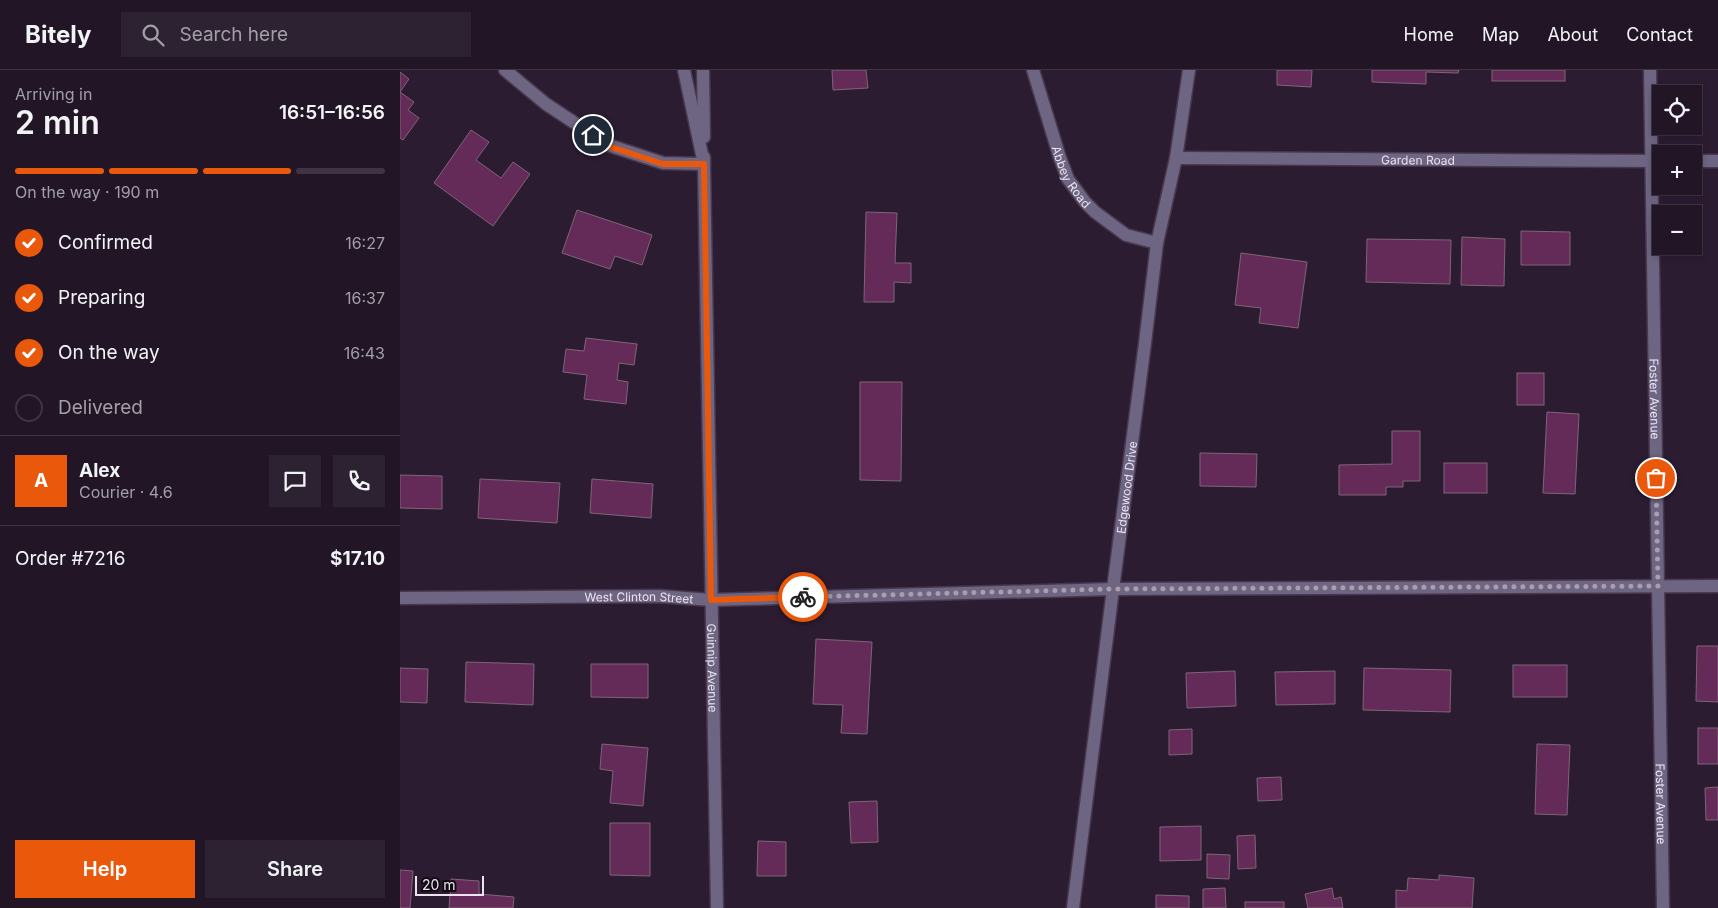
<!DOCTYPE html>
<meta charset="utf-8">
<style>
:root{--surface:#211526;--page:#2d2232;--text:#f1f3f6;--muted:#a29fa7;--line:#3e3443;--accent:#ea580c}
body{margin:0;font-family:Inter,sans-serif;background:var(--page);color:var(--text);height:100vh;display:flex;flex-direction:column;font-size:19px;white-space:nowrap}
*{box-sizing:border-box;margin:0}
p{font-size:16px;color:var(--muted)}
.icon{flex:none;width:28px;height:28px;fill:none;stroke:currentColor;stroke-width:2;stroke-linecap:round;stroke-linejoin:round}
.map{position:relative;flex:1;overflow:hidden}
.drawer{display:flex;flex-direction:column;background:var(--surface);width:400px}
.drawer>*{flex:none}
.tools{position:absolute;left:1252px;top:15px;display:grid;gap:10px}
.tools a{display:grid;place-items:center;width:50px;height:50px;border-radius:0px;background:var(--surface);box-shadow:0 2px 8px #0003,0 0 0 1px var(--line);font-size:25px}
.scale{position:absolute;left:15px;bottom:12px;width:69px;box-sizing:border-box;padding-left:5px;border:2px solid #ece2f0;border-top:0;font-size:14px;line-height:18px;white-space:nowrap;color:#ece2f0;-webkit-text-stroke:4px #100a13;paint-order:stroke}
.pin{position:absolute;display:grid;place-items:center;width:42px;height:42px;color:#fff;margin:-21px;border:2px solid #fff;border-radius:50%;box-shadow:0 1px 5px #0007}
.courier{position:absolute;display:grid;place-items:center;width:50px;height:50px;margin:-25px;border:4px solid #ea580c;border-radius:50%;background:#fff;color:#222;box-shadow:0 1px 6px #0007}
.head em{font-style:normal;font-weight:600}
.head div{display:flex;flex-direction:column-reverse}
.head{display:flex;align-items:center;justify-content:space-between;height:85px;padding:0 15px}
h1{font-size:32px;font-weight:600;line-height:38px}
.bar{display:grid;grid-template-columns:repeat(4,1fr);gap:8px 5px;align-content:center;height:60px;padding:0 15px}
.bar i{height:6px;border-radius:4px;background:var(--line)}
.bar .on{background:var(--accent)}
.bar p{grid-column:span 4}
.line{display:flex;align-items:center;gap:12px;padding:0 15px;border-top:1px solid var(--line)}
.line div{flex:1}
.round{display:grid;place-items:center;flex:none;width:52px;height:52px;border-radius:0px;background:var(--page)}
ol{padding:0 15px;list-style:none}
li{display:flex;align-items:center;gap:15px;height:55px}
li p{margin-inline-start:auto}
li .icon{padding:5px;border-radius:50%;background:var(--accent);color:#fff;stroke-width:4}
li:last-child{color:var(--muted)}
li i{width:28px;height:28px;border:2px solid var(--line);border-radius:50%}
.cta{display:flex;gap:10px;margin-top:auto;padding:10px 15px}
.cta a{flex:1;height:58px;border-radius:0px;background:var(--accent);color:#fff;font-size:20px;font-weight:600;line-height:58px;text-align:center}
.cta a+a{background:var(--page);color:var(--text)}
header{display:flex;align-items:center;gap:30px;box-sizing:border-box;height:70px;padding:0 25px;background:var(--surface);border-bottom:1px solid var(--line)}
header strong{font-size:24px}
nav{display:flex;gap:28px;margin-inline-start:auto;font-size:18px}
.search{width:350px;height:45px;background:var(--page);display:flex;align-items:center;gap:12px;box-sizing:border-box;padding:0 18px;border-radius:0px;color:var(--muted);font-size:19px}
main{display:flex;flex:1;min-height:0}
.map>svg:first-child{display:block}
</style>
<header>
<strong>Bitely</strong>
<div class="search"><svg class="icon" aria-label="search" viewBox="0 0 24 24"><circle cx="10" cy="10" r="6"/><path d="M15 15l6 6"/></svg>Search here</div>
<nav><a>Home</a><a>Map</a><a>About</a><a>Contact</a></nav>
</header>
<main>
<section class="drawer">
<div class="head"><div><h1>2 min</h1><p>Arriving in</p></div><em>16:51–16:56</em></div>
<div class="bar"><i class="on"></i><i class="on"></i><i class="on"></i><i></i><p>On the way · 190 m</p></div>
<ol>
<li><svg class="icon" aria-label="check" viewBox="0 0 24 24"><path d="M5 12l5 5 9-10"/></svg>Confirmed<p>16:27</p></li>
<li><svg class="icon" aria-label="check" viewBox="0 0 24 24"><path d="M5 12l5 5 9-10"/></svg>Preparing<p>16:37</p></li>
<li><svg class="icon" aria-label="check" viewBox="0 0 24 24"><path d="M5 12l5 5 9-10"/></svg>On the way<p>16:43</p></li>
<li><i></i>Delivered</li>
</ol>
<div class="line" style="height:90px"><b class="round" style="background:var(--accent);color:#fff">A</b><div><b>Alex</b><p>Courier · 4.6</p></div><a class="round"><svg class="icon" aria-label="chat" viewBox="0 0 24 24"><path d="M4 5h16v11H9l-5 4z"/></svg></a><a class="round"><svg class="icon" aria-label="phone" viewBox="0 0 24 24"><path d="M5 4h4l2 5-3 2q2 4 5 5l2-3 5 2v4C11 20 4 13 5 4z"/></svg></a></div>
<div class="line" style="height:65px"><div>Order #7216</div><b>$17.10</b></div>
<div class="cta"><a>Help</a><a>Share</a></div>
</section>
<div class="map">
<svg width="1318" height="838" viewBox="0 0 1318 838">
<rect width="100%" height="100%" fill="#2c1c32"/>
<g fill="#642b58" stroke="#7f6478">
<polygon points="432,0 466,0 468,18 433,20"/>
<polygon points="877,0 912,0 911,17 877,15"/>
<polygon points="972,0 1059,0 1058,3 1026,2 1026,14 972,12"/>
<rect x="1092" y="0" width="73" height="11"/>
<polygon points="0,2 9,9 0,22"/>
<polygon points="0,22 14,32 8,40 19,48 3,70 0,68"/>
<polygon points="71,60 89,72 76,90 101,108 113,92 130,104 93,156 34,113"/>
<polygon points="177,140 252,165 242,195 215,186 210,199 162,183"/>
<polygon points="466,142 497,143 495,193 511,193 511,213 494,212 494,232 464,232"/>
<polygon points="1121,161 1170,162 1170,195 1121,195"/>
<polygon points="1062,167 1105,169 1104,216 1061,215"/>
<polygon points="967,169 1051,170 1050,214 966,212"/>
<polygon points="841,183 907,192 898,258 859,253 861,238 835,235"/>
<polygon points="186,268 237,274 234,295 219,293 217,310 228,312 226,334 184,329 187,305 163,302 166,279 184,281"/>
<rect x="1117" y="303" width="27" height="32"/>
<polygon points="460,312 502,312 501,411 460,410"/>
<polygon points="1147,342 1179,344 1175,424 1143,423"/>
<polygon points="992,361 1020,361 1020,411 1003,411 1003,417 986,417 986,425 939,425 939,395 992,394"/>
<polygon points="800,383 857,384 856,417 800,416"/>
<rect x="1044" y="393" width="43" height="30"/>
<polygon points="0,405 42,406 42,439 0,438"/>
<polygon points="80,409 160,413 157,453 78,448"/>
<polygon points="192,409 253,414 251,448 190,443"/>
<polygon points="416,569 472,572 467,664 441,663 443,635 413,634"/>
<polygon points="1297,576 1318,576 1318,632 1296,631"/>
<polygon points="66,592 134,594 133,635 65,632"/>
<polygon points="191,594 248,594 248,628 191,627"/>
<rect x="1113" y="595" width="54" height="32"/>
<polygon points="0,598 28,599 27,633 0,632"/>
<polygon points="964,598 1051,600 1050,642 963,640"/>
<polygon points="835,601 836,636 787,638 786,603"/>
<polygon points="935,601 935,634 876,635 875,602"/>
<rect x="1298" y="658" width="20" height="36"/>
<polygon points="792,659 792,684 769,685 769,660"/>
<polygon points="202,674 248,678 243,736 210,733 213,701 200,699"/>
<polygon points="1137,674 1170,675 1167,745 1135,744"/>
<polygon points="881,707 882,730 858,731 857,708"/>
<polygon points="1318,717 1318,750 1306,750 1305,718"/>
<polygon points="477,731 478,772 451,773 449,732"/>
<polygon points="210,753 250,753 250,806 210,805"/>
<polygon points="801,756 801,790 760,791 760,757"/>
<polygon points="855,765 856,798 838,799 837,766"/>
<polygon points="358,771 386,772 386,806 357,806"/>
<polygon points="807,784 830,785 829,809 807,808"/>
<polygon points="0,800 13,801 10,838 0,838"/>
<polygon points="1039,805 1074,808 1072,838 996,838 996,820 1007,821 1008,808 1039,810"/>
<polygon points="51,809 79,811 79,824 114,827 113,838 49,838"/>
<polygon points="825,818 826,838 803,838 803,819"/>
<polygon points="932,818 934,829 941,827 943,838 908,838 905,824"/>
<polygon points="756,825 789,826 789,838 756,838"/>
<rect x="845" y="832" width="39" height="6"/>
</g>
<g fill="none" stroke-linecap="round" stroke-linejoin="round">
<g stroke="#47384d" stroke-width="15">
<g id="street">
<polyline points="105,0 146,34 208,75 263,93 304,94 304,87"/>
<path id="s1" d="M284 0 304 94 317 838"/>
<polyline points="303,0 304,67"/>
<path id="s2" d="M633 0 660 88 668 109 685 132 695 142 726 165 757 173"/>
<path id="s3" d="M1250 0 1263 838"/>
<path id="s4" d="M776 88 1261 91"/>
<polyline points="1294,91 1318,91"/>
<path id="s5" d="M0 528 259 526 311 530 713 519 1318 516"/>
<path id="s6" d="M673 838 713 519 745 273 757 173 776 88 789 0"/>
</g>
</g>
<use href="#street" stroke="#6d6582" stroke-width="12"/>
</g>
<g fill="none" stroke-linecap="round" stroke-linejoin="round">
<polyline stroke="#a99dae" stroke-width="5" stroke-dasharray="0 9" points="403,527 713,519 1258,516 1256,408"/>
<polyline stroke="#ea580c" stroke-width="6" points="193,65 208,76 263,94 304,94 311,530 403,527"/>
</g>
<g text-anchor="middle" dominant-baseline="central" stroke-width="4" stroke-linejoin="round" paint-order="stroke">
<g font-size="12" fill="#ece2f0" stroke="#100a13">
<text stroke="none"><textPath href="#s4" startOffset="242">Garden Road</textPath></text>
<text stroke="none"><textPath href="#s2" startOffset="114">Abbey Road</textPath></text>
<text stroke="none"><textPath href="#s3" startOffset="329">Foster Avenue</textPath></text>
<text stroke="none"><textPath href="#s6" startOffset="424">Edgewood Drive</textPath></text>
<text stroke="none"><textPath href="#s5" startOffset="239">West Clinton Street</textPath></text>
<text stroke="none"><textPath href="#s1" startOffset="600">Guinnip Avenue</textPath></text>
<text stroke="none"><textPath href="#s3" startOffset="734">Foster Avenue</textPath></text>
</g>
</g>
</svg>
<div class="tools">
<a><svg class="icon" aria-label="locate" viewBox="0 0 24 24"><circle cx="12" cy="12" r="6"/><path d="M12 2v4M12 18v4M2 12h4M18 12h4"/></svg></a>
<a>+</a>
<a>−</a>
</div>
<div class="scale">20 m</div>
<div class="pin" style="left:1256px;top:408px;background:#ea580c"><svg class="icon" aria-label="bag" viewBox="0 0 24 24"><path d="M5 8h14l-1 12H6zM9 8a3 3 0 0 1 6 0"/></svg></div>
<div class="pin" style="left:193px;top:65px;background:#1f2937"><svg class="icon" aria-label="home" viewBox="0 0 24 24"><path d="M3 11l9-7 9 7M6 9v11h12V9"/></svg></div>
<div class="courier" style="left:403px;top:527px"><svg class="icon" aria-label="bike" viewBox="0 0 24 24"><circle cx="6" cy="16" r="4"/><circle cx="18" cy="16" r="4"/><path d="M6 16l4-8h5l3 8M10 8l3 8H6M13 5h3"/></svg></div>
</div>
</main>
